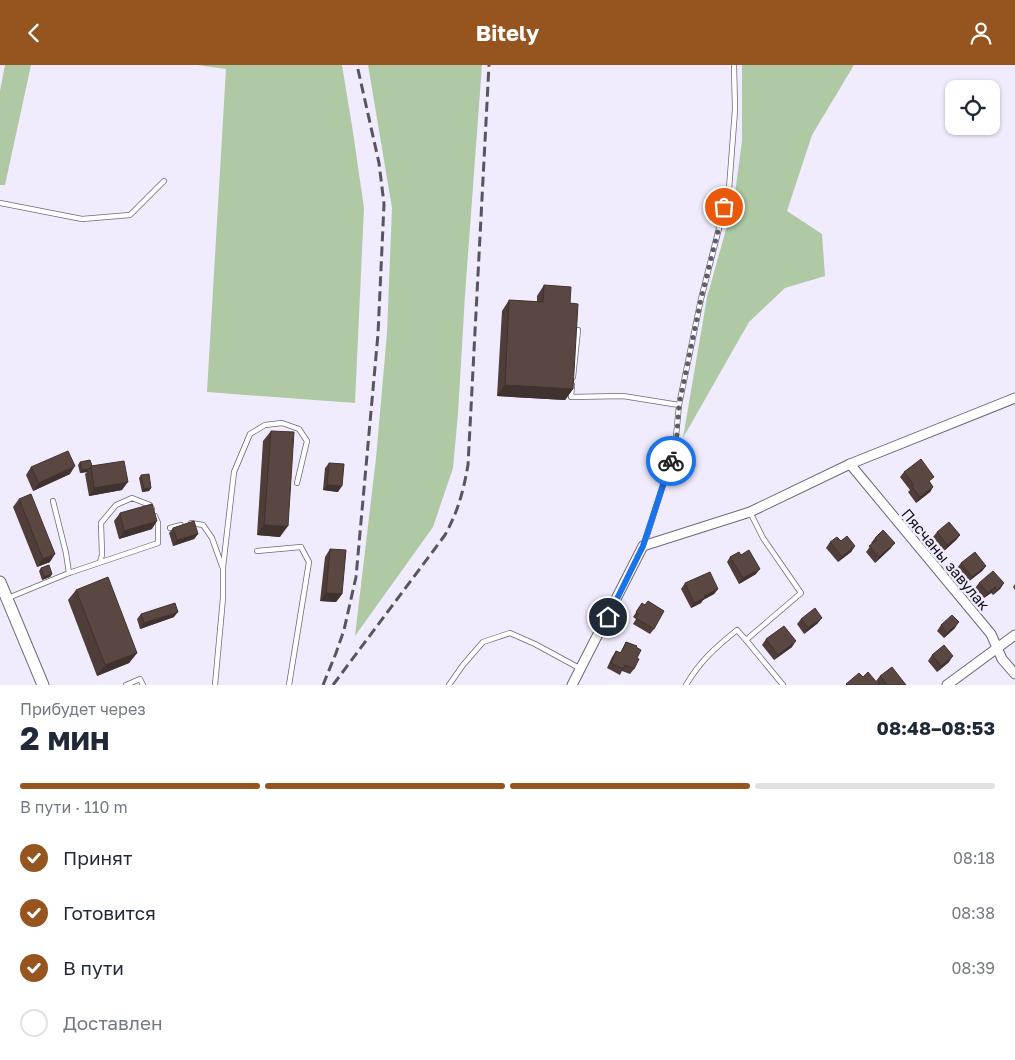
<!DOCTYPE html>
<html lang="ru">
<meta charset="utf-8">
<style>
:root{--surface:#fff;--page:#f6f6f7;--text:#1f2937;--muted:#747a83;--line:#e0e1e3;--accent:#96551f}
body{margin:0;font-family:"Golos Text",sans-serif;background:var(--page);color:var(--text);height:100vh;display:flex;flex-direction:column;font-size:19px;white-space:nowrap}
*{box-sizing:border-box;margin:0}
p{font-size:16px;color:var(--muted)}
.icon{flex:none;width:28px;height:28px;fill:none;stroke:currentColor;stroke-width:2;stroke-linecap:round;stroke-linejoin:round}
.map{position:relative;height:620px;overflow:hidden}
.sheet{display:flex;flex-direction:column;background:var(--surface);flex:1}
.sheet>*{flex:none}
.fabs{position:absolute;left:945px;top:15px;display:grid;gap:10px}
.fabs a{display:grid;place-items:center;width:55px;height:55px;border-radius:10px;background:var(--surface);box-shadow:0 1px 4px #0004;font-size:25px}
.pin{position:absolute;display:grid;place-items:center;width:42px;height:42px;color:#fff;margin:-21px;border:2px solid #fff;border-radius:50%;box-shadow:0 1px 5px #0007}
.courier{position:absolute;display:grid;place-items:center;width:50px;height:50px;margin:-25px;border:4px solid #1a73e8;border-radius:50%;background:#fff;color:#222;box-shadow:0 1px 6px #0007}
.overview em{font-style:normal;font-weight:700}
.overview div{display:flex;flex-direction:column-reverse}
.overview{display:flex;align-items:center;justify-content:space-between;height:85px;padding:0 20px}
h1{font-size:32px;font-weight:700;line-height:38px}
.bar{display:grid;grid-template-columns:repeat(4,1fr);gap:8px 5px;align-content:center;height:60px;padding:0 20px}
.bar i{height:6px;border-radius:4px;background:var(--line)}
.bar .on{background:var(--accent)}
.bar p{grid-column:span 4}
ol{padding:0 20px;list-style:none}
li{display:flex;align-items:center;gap:15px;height:55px}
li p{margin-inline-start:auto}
li .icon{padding:5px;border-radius:50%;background:var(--accent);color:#fff;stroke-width:4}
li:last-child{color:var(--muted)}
li i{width:28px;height:28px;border:2px solid var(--line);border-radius:50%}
header{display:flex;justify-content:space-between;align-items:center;height:65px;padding:0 20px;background:var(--accent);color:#fff;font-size:22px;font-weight:700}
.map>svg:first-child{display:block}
</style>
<header><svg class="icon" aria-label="back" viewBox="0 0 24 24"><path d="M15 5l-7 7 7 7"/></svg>Bitely<svg class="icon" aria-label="person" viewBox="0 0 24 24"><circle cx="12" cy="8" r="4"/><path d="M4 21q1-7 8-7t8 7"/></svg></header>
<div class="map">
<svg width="1015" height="620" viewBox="0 0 1015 620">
<rect width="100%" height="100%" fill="#f1ecfd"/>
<g fill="#aec9a4">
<polygon points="5,0 31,0 5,120 0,120 0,26"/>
<polygon points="197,0 342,0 353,67 364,143 355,338 207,327 226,4"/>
<polygon points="368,0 482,0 465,230 458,349 453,403 433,462 355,571 376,393 387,268 392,143"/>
<polygon points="742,0 854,0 812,70 787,146 822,169 825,211 785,223 749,257 683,373 707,232 734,136 742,76"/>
</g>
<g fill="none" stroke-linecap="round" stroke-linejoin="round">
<g stroke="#6e687a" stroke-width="6">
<g id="lane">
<polyline points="0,138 82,154 130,150 164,116"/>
<polyline points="573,312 578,265"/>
<polyline points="572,320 571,332 623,331 679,340"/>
<polyline points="53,436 66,488 69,508"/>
<polyline points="191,458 203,460 212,473 222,501"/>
<polyline points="170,463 181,460"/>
<polyline points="644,480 675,382 679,340 701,234 729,124 735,45 734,0"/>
<polyline points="257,486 301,482 309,497 289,620"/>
<polyline points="100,497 102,490 101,458 116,440 132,433 150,440 152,444"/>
<polyline points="8,533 69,508 158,478 158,458 155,451"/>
<polyline points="746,575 783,620"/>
<polyline points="126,620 140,614 143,620"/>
<polyline points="215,620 223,533 223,502 234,407 250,369 265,360 282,358 299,364 307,376 297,418"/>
<polyline points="449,620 463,600 483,577 510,568 535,579 581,604"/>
<path d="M686 620C700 596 716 582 737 565L746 575 801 528 763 473 750 447"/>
</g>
</g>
<g stroke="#6e687a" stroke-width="11">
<g id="street">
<polyline points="850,399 991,569 1002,594 1015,609"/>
<polyline points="572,620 643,481 750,447 850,399 1015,333"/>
<polyline points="947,620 1015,570"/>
</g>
</g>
<g stroke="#6e687a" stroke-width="13">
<polyline id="secondary" points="0,517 43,620"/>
</g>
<use href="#lane" stroke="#fff" stroke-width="4.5"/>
<use href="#street" stroke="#fff" stroke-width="9"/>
<use href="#secondary" stroke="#fff" stroke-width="11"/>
<g stroke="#59555f" stroke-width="3" stroke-dasharray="10 5" stroke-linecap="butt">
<polyline points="323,620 336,588 344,565 356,512 378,269 384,139 379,98 357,0"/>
<path d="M333 620 445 470C458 446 463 428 468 400L489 0"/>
</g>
</g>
<g fill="#4e3d38">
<polygon points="544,220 570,238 573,324 565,335 497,331 502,246 509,235 537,237 537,231"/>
<polygon points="271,366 280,472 257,470 263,376"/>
<polygon points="80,397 92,401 122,425 89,431 85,409 87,407 80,408 78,400"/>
<polygon points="329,398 338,427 323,425 325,403"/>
<polygon points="31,402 70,409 33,426 26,410"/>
<polygon points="904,407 930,417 933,422 930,427 916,438 908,427 910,425 900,412"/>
<polygon points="141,410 151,423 149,426 142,427 139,413"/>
<polygon points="19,434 50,497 37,502 13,442"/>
<polygon points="120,448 152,464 119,474 114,456"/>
<polygon points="173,463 198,469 194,474 173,481 169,468"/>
<polygon points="937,467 960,470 956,475 944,486 933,472"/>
<polygon points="875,473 891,483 875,498 866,487 872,479 871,478"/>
<polygon points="841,476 855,481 851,487 838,497 826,483 830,477"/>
<polygon points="330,484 342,529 336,537 320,536 325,492"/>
<polygon points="730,492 756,509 739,519 727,497"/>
<polygon points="961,498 986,501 982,506 968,517 957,503"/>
<polygon points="41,503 52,509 50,512 42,515 39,506"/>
<polygon points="685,518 718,524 714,529 703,535 701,538 691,543 681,524"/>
<polygon points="979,518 1004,518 1000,524 993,530 991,528 984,533 975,523"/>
<polygon points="1015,519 1015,525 1013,522"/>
<polygon points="76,525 137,588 129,598 97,611 68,535"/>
<polygon points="642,538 654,564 650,569 633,559 636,554 633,552"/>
<polygon points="141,549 174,552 140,564 137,554"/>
<polygon points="801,554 818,558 804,569 797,559"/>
<polygon points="941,560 955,563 944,573 937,566"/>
<polygon points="766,574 792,582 774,595 762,580"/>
<polygon points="626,577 636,582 637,593 634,604 630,609 622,606 620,610 607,603 612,592 616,586 620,588"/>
<polygon points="932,590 949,597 937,607 928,596"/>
<polygon points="880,611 906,620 879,620 876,616"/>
</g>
<g fill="#40322e">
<polygon points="505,320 573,324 565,335 497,331"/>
<polygon points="75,401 70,409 33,426 39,418"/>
<polygon points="89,404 87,407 80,408 82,405"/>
<polygon points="128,417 122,425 89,431 94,423"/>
<polygon points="327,420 342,421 338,427 323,425"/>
<polygon points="933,422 930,427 916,438 920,432"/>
<polygon points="151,423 149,426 142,427 144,424"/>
<polygon points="157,456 152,464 119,474 124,466"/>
<polygon points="264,460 288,461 280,472 257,470"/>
<polygon points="198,469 194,474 173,481 177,475"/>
<polygon points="960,470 956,475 944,486 947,480"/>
<polygon points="895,478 891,483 875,498 879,492"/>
<polygon points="855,481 851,487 838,497 842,492"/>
<polygon points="55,489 50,497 37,502 43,494"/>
<polygon points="986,501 982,506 968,517 972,512"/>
<polygon points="760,504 756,509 739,519 743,513"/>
<polygon points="52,509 50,512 42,515 44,512"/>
<polygon points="1004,518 1000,524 993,530 997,525"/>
<polygon points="995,522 991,528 984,533 988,528"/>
<polygon points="718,524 714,529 703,535 701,538 691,543 694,538 704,531"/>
<polygon points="326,528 342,529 336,537 320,536"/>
<polygon points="178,547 174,552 140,564 144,558"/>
<polygon points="822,553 818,558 804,569 808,563"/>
<polygon points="959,557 955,563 944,573 947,568"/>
<polygon points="796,576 792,582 774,595 778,590"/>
<polygon points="137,588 129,598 97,611 105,600"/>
<polygon points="953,591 949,597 937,607 941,601"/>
</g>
<g fill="#5b4741" stroke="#40322e">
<polygon points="544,220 571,222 570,238 578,239 573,324 505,320 509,235 543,237"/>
<polygon points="271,366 294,367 288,461 264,460"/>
<polygon points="68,386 75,401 39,418 31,402"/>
<polygon points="921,394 934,412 929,416 933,422 920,432 912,422 914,420 904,407"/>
<polygon points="90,395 92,401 89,404 82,405 80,397"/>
<polygon points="124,396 128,417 94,423 91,401"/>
<polygon points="329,398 344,399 342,421 327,420"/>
<polygon points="149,409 151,423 144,424 141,410"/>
<polygon points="31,429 55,489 43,494 19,434"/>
<polygon points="152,439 157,456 124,466 120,448"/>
<polygon points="194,456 198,469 177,475 173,463"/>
<polygon points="949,457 960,470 947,480 937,467"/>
<polygon points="883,465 895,478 879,492 869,481 877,475 875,473"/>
<polygon points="847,471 855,481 842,492 830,477 837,472 841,476"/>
<polygon points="330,484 346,485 342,529 326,528"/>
<polygon points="749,485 760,504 743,513 730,492 739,487 741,490"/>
<polygon points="975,487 986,501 972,512 961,498"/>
<polygon points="49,500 52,509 44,512 41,503"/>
<polygon points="993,506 1004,518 997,525 995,522 988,528 979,518"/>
<polygon points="710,507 718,524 704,531 705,533 694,538 685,518"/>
<polygon points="108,512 137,588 105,600 76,525"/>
<polygon points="648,536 664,546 654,564 636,553 639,549 636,547 642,538 645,540"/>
<polygon points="175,538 178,547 144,558 141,549"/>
<polygon points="815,543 822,553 808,563 801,554"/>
<polygon points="952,550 959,557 947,568 941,560"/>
<polygon points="784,561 796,576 778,590 766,574"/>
<polygon points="626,577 637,581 636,582 641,585 637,593 639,594 634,604 625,600 623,604 611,598 616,586 621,588"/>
<polygon points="944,580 953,591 941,601 932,590"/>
<polygon points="892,602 906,620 887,620 880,611"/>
<polygon points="868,607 879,620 847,620 846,619 859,608 863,612"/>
</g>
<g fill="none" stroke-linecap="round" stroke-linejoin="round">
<polyline stroke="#5f5c66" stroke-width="5" stroke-dasharray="0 9" points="671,396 676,382 679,340 701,234 724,142"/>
<polyline stroke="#1a73e8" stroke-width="6" points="608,552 643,481 671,396"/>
</g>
<g text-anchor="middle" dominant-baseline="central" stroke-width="5" stroke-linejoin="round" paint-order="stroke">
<g font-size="15" fill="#110e15" stroke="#f1ecfd">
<text transform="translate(946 494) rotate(50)">Пясчаны завулак</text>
</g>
</g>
</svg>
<div class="fabs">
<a><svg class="icon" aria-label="locate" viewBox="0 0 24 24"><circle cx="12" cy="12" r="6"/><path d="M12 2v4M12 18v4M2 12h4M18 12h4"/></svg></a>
</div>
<div class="pin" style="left:724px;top:142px;background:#ea580c"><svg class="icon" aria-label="bag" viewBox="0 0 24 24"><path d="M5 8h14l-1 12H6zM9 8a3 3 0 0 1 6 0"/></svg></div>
<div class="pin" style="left:608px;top:552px;background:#1f2937"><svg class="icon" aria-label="home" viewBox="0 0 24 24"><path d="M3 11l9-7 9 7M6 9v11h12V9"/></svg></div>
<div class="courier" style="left:671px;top:396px"><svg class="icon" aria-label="bike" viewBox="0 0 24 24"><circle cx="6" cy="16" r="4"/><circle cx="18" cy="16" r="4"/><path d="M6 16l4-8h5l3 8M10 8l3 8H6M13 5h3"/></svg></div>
</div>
<section class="sheet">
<div class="overview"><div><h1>2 мин</h1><p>Прибудет через</p></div><em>08:48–08:53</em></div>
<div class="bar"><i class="on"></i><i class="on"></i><i class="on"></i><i></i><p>В пути · 110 m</p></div>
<ol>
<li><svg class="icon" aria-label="check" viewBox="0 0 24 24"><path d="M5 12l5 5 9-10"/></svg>Принят<p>08:18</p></li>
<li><svg class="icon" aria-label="check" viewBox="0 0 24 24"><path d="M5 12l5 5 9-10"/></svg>Готовится<p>08:38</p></li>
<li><svg class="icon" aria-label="check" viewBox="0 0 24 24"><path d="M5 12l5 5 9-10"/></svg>В пути<p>08:39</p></li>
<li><i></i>Доставлен</li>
</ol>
</section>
